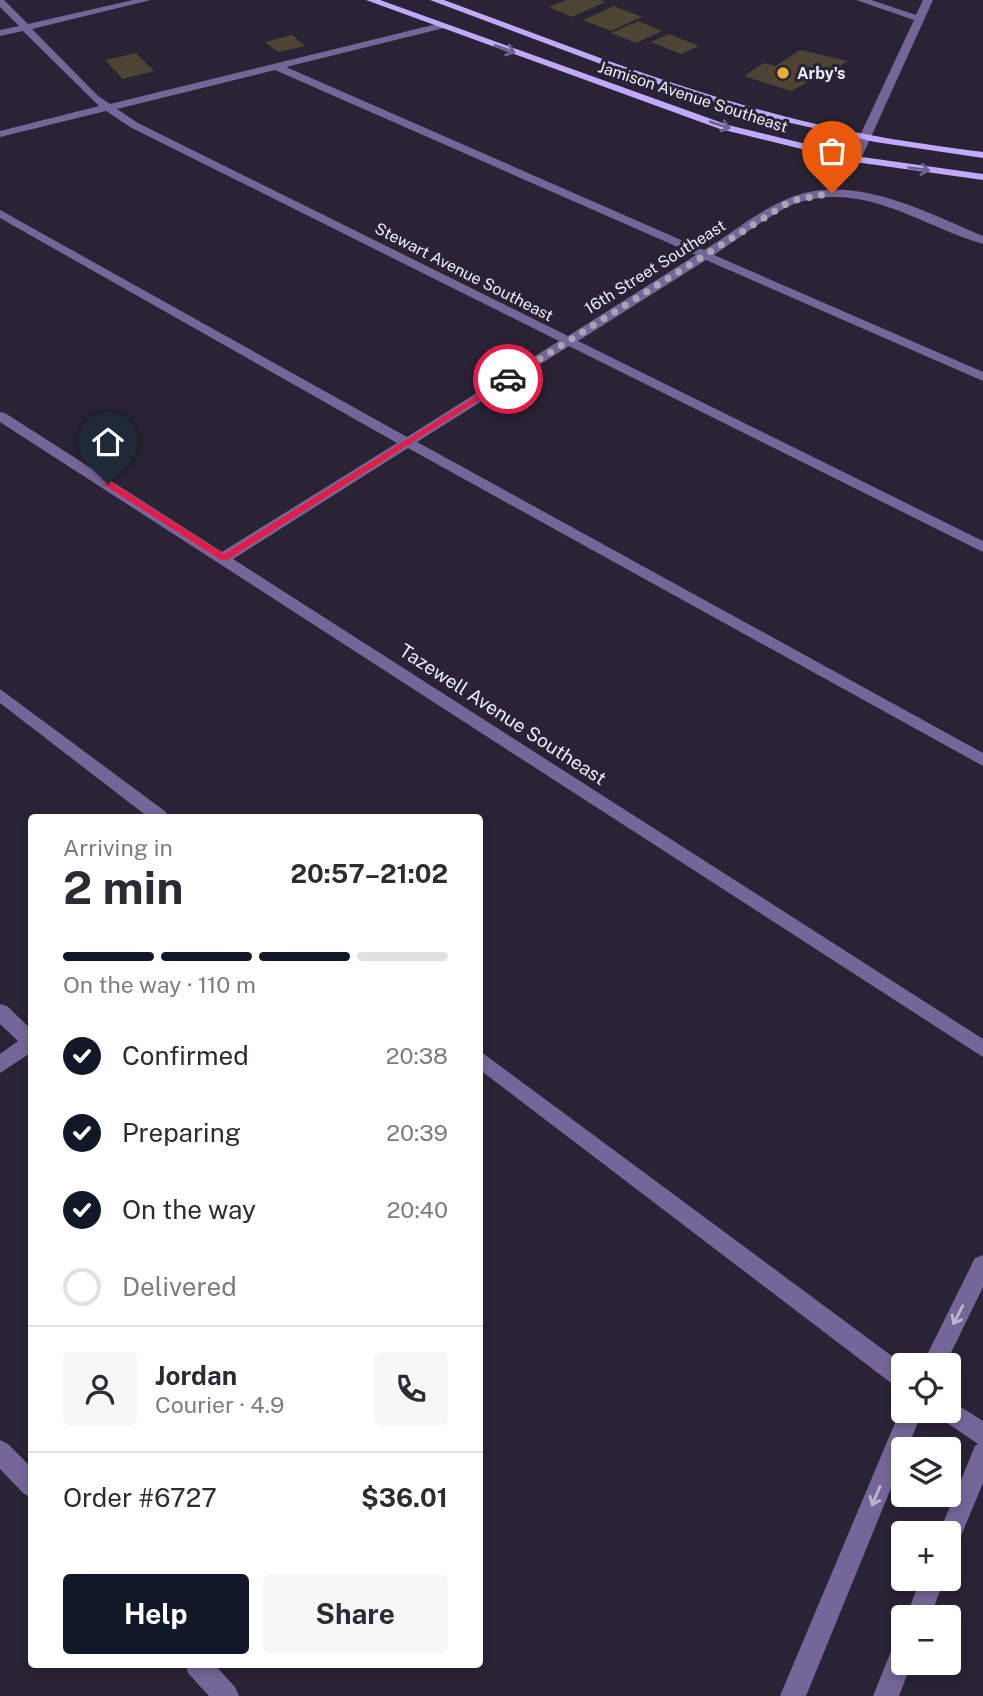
<!DOCTYPE html>
<meta charset="utf-8">
<style>
:root{--surface:#fff;--page:#f7f7f7;--text:#2b2b33;--muted:#7c7c81;--line:#e1e1e2;--accent:#111827}
body{margin:0;font-family:"Public Sans",sans-serif;background:var(--page);color:var(--text);height:100vh;display:flex;flex-direction:column;font-size:26px;white-space:nowrap}
*{box-sizing:border-box;margin:0}
p{font-size:23px;color:var(--muted)}
.icon{flex:none;width:38px;height:38px;fill:none;stroke:currentColor;stroke-width:2;stroke-linecap:round;stroke-linejoin:round}
.map{position:relative;flex:1;overflow:hidden}
.drawer{position:absolute;left:28px;top:814px;width:455px;height:854px;display:flex;flex-direction:column;background:var(--surface);border-radius:7px;box-shadow:0 4px 10px #0003}
.drawer>*{flex:none}
.controls{position:absolute;left:891px;top:1353px;display:grid;gap:14px}
.controls a{display:grid;place-items:center;width:70px;height:70px;border-radius:7px;background:var(--surface);box-shadow:0 4px 10px #0003;font-size:35px}
.pin{position:absolute;display:grid;place-items:center;width:60px;height:60px;color:#fff;margin:-72px -30px;border-radius:50% 50% 50% 0;rotate:-45deg;box-shadow:0 0 7px #0007}
.pin .icon{rotate:45deg}
.courier{position:absolute;display:grid;place-items:center;width:70px;height:70px;margin:-35px;border:5px solid #e11d48;border-radius:50%;background:#fff;color:#222;box-shadow:0 2px 9px #0007}
.head em{font-style:normal;font-weight:700}
.head div{display:flex;flex-direction:column-reverse}
.head{display:flex;align-items:center;justify-content:space-between;height:119px;padding:0 35px}
h1{font-size:46px;font-weight:700;line-height:52px}
.bar{display:grid;grid-template-columns:repeat(4,1fr);gap:10px 7px;align-content:center;height:84px;padding:0 35px}
.bar i{height:9px;border-radius:5px;background:var(--line)}
.bar .active{background:var(--accent)}
.bar p{grid-column:span 4}
.line{display:flex;align-items:center;gap:18px;padding:0 35px;border-top:2px solid var(--line)}
.line div{flex:1}
.round{display:grid;place-items:center;flex:none;width:74px;height:74px;border-radius:7px;background:var(--page)}
ol{padding:0 35px;list-style:none}
li{display:flex;align-items:center;gap:21px;height:77px}
li p{margin-inline-start:auto}
li .icon{padding:7px;border-radius:50%;background:var(--accent);color:#fff;stroke-width:4}
li:last-child{color:var(--muted)}
li i{width:38px;height:38px;border:4px solid var(--line);border-radius:50%}
.action{display:flex;gap:14px;margin-top:auto;padding:14px 35px}
.action a{flex:1;height:80px;border-radius:7px;background:var(--accent);color:#fff;font-size:28px;font-weight:700;line-height:80px;text-align:center}
.action a+a{background:var(--page);color:var(--text)}
.map>svg:first-child{display:block}
</style>
<div class="map">
<svg width="983" height="1696" viewBox="0 0 983 1696">
<rect width="100%" height="100%" fill="#292435"/>
<g fill="#4d4433">
<polygon points="566,0 600,0 605,2 572,17 549,7"/>
<polygon points="614,6 642,17 611,31 583,20"/>
<polygon points="638,21 662,31 636,43 611,33"/>
<polygon points="669,34 699,46 681,54 651,42"/>
<polygon points="292,35 305,46 278,52 265,42"/>
<polygon points="800,50 848,61 836,69 822,70 813,76 817,77 791,91 744,76 764,63 776,66"/>
<polygon points="136,53 154,71 123,79 105,60"/>
</g>
<g fill="none" stroke-linecap="round" stroke-linejoin="round">
<g fill="#756699" fill-rule="evenodd">
<path d="M0 0H4L28 24 133 0H151L32 29 98 96 110 104 441 23 446 26 444 28 286 67 704 250C731 234 758 211 787 199 851 171 925 212 983 236V244C921 226 865 181 797 203 776 210 735 241 714 255L983 372V381L706 260 578 341 983 541V552L569 346 417 442 983 753V766L408 448 233 559 983 1039V1057L0 422V412L5 413 222 552 397 443 0 218V210L407 437 559 341 130 127 106 111 0 137V131L99 106 23 31 0 36V30L19 26 0 7ZM275 70 696 255 568 336 138 123 117 109Z"/>
<polygon points="856,0 871,0 916,15 923,0 933,0 861,159 855,162 849,159 914,20"/>
<polygon points="0,689 166,812 168,817 148,817 0,703"/>
<polygon points="0,1004 7,1006 32,1030 32,1052 0,1073 0,1054 18,1041 0,1024"/>
<polygon points="480,1051 904,1365 903,1389 895,1386 480,1070"/>
<polygon points="983,1255 983,1287 945,1365 922,1365 975,1258"/>
<polygon points="948,1399 983,1421 983,1483 956,1548 948,1552 948,1533 939,1533 975,1446 978,1444 940,1418 937,1410 948,1410"/>
<polygon points="903,1404 903,1410 923,1410 907,1449 903,1449 903,1459 806,1696 780,1696"/>
<polygon points="0,1440 8,1444 32,1468 32,1498 24,1494 0,1469"/>
<polygon points="921,1578 945,1578 930,1617 906,1617"/>
<polygon points="903,1641 903,1662 912,1662 899,1696 873,1696 894,1644"/>
<polygon points="185,1664 214,1664 235,1687 239,1696 209,1696 188,1673"/>
</g>
<g fill="#c2a9fd" fill-rule="evenodd">
<polygon points="366,0 380,0 728,125 855,156 983,174 983,180 855,162 720,129"/>
<path d="M430 0H444C561 43 677 90 799 120 859 135 921 144 983 152V158L875 142 764 117 638 78Z"/>
</g>
</g>
<defs><path id="oneway-shaft" d="M-6 0H5M1.5-3L5.5 0L1.5 3" fill="none" stroke-width="1.6" stroke-linecap="round" stroke-linejoin="round" transform="scale(1.75)"/></defs>
<g stroke="#6e608f">
<use href="#oneway-shaft" transform="translate(505 49) rotate(20)"/>
<use href="#oneway-shaft" transform="translate(720 125) rotate(18)"/>
<use href="#oneway-shaft" transform="translate(919 169) rotate(8)"/>
</g>
<g stroke="#beb6d1">
<use href="#oneway-shaft" transform="translate(958 1315) rotate(117)"/>
<use href="#oneway-shaft" transform="translate(876 1496) rotate(113)"/>
</g>
<polygon fill="#e11d48" points="505,378 512,379 227,560 221,560 103,484 111,482 224,554"/>
<g fill="none" stroke-linecap="round" stroke-linejoin="round">
<polyline stroke="#a9a6b3" stroke-width="7" stroke-dasharray="0 12.6" points="508,379 791,201 832,193"/>
</g>
<circle fill="#e3ae35" stroke="#292435" stroke-width="2.5" cx="783" cy="73" r="7"/>
<g text-anchor="middle" dominant-baseline="central" stroke-width="6" stroke-linejoin="round" paint-order="stroke">
<g font-size="16" font-weight="bold" fill="#eeecf7" stroke="#292435" text-anchor="start">
<text x="797" y="73">Arby's</text>
</g>
<g font-size="16" fill="#eeecf7" stroke="#292435">
<text transform="translate(693 97) rotate(18)">Jamison Avenue Southeast</text>
<text transform="translate(655 267) rotate(-32)">16th Street Southeast</text>
<text transform="translate(464 272) rotate(27)">Stewart Avenue Southeast</text>
</g>
<g font-size="19" fill="#eeecf7" stroke="#292435">
<text transform="translate(503 714) rotate(33)">Tazewell Avenue Southeast</text>
</g>
</g>
</svg>
<div class="controls">
<a><svg class="icon" aria-label="locate" viewBox="0 0 24 24"><circle cx="12" cy="12" r="6"/><path d="M12 2v4M12 18v4M2 12h4M18 12h4"/></svg></a>
<a><svg class="icon" aria-label="layers" viewBox="0 0 24 24"><path d="M12 4l9 5-9 5-9-5zM3 14l9 5 9-5"/></svg></a>
<a>+</a>
<a>−</a>
</div>
<div class="pin" style="left:832px;top:193px;background:#ea580c"><svg class="icon" aria-label="bag" viewBox="0 0 24 24"><path d="M5 8h14l-1 12H6zM9 8a3 3 0 0 1 6 0"/></svg></div>
<div class="pin" style="left:108px;top:484px;background:#1f2937"><svg class="icon" aria-label="home" viewBox="0 0 24 24"><path d="M3 11l9-7 9 7M6 9v11h12V9"/></svg></div>
<div class="courier" style="left:508px;top:379px"><svg class="icon" aria-label="car" viewBox="0 0 24 24"><path d="M5 17H2v-5l4-1 3-4h7l3 4 3 1v5h-3M9 17h6M6 11h13"/><circle cx="7" cy="17" r="2"/><circle cx="17" cy="17" r="2"/></svg></div>
<section class="drawer">
<div class="head"><div><h1>2 min</h1><p>Arriving in</p></div><em>20:57–21:02</em></div>
<div class="bar"><i class="active"></i><i class="active"></i><i class="active"></i><i></i><p>On the way · 110 m</p></div>
<ol>
<li><svg class="icon" aria-label="check" viewBox="0 0 24 24"><path d="M5 12l5 5 9-10"/></svg>Confirmed<p>20:38</p></li>
<li><svg class="icon" aria-label="check" viewBox="0 0 24 24"><path d="M5 12l5 5 9-10"/></svg>Preparing<p>20:39</p></li>
<li><svg class="icon" aria-label="check" viewBox="0 0 24 24"><path d="M5 12l5 5 9-10"/></svg>On the way<p>20:40</p></li>
<li><i></i>Delivered</li>
</ol>
<div class="line" style="height:126px"><a class="round"><svg class="icon" aria-label="person" viewBox="0 0 24 24"><circle cx="12" cy="8" r="4"/><path d="M4 21q1-7 8-7t8 7"/></svg></a><div><b>Jordan</b><p>Courier · 4.9</p></div><a class="round"><svg class="icon" aria-label="phone" viewBox="0 0 24 24"><path d="M5 4h4l2 5-3 2q2 4 5 5l2-3 5 2v4C11 20 4 13 5 4z"/></svg></a></div>
<div class="line" style="height:91px"><div>Order #6727</div><b>$36.01</b></div>
<div class="action"><a>Help</a><a>Share</a></div>
</section>
</div>
